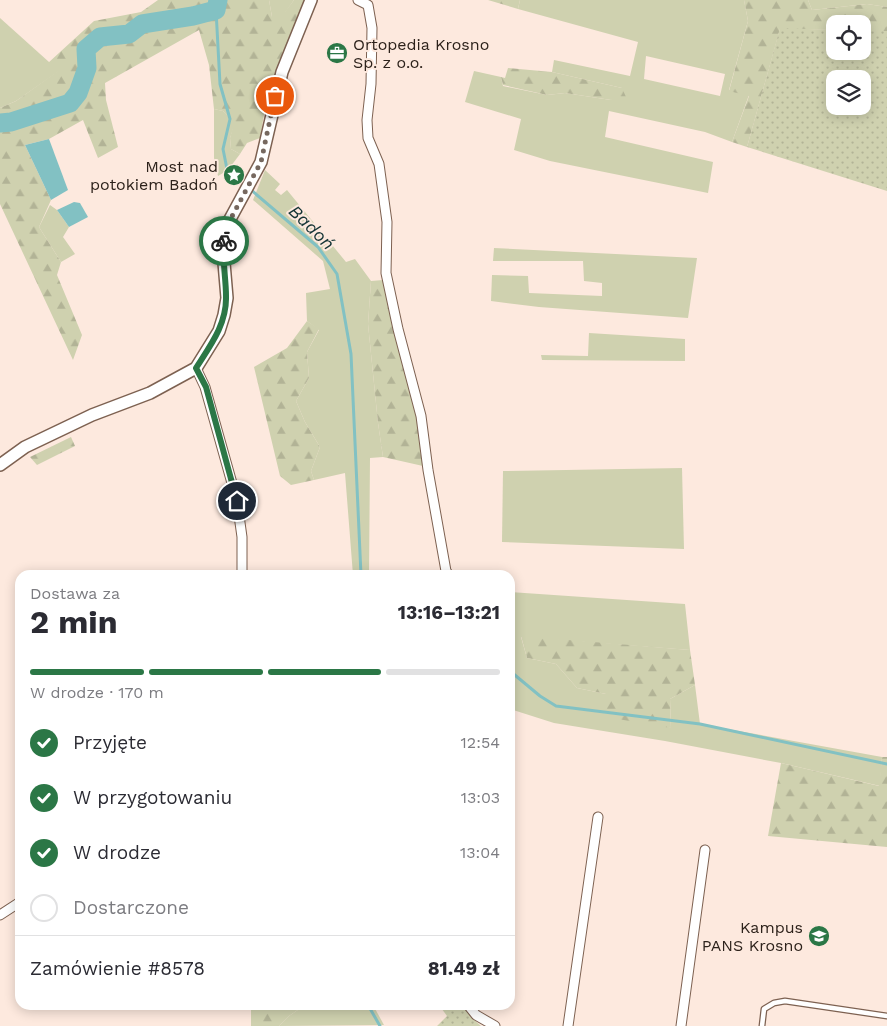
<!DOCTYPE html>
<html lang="pl">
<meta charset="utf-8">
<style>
:root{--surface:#fff;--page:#f7f7f7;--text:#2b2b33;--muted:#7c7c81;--line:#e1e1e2;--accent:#2b7746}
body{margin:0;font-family:"Work Sans",sans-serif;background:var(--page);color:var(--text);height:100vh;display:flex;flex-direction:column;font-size:19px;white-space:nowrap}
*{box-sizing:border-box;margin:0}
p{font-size:16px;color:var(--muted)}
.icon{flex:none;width:28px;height:28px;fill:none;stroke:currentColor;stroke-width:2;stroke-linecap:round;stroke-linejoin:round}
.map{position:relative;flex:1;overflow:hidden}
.sheet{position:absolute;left:15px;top:570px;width:500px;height:440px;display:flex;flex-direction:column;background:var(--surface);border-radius:15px;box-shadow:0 2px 12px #0003}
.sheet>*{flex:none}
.controls{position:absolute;left:826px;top:15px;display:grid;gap:10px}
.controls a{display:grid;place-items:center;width:45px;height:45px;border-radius:10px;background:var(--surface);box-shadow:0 2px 12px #0003;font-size:25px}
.pin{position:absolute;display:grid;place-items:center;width:42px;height:42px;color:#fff;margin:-21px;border:2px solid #fff;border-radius:50%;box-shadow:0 1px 5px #0007}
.courier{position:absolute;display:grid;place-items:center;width:50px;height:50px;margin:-25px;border:4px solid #2b7746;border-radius:50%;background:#fff;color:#222;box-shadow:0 1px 6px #0007}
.summary em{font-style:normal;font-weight:700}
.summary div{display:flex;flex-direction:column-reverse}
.summary{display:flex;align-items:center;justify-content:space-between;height:85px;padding:0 15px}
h1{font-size:32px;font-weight:700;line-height:38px}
.bar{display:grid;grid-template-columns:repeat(4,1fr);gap:8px 5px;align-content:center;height:60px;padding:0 15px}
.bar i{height:6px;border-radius:4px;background:var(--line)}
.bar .on{background:var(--accent)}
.bar p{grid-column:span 4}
.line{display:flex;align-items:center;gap:12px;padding:0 15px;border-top:1px solid var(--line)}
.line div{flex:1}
ol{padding:0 15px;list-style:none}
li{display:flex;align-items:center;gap:15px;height:55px}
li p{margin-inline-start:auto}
li .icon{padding:5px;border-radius:50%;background:var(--accent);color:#fff;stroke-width:4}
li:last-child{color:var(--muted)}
li i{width:28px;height:28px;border:2px solid var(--line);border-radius:50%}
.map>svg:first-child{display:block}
</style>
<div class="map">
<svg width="887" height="1026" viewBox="0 0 887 1026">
<defs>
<pattern id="forest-firs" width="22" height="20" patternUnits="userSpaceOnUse" patternTransform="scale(1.25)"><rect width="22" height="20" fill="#cfd1af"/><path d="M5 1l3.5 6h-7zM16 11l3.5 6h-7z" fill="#b2b396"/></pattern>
<pattern id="garden-dots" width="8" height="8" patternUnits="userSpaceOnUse" patternTransform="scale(1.25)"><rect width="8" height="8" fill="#cfd1af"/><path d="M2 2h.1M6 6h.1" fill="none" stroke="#b2b396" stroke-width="1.8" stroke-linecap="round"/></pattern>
</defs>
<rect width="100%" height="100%" fill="#fde9de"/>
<g fill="#cfd1af" fill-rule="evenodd">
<polygon points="269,0 294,0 282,17 272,17"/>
<path d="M520 0H744L748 21 729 90 749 95 732 142 705 132 609 111 605 137 713 162 708 193 550 161 514 150 521 119 465 102 474 71 501 77 503 86 547 95 565 93 611 100 622 88 552 72 554 60 630 76 638 42 518 9ZM646 56 725 74 720 96 644 79Z"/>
<polygon points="808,0 887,0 887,7 867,4 812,10"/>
<polygon points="0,18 59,71 16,101 0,108"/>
<polygon points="214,109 223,111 235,123 230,138 231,149 240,154 228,170 218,176 214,158"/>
<polygon points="265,170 280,184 275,190 281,195 287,190 346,262 355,259 371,281 368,324 378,423 383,457 370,458 369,575 353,575 345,473 314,480 311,471 320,447 305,422 296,401 309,378 307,352 319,330 307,321 306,293 330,289 323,261 253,200"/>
<polygon points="50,205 57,210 69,227 63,237 75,254 61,262 39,227"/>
<polygon points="494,248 697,258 688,318 539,307 491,301 492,275 528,276 529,293 602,296 602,283 584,281 583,261 493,261"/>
<polygon points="589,333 685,339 685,361 542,360 541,355 588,356"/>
<polygon points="682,468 684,549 502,542 503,471"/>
<polygon points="510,592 685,604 690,650 521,637 527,658 556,664 577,688 606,694 671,728 670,699 695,685 700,724 882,757 880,786 781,763 665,741 554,723 510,709"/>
<polygon points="305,1005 373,1005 384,1025 279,1026 289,1016"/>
</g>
<g fill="url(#forest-firs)">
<polygon points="158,0 269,0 272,17 281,17 294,0 305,0 276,71 266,103 260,138 247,143 240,154 231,149 230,138 234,123 223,111 214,109 209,65 199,30 105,83 106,100 118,147 98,158 83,120 49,139 25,145 51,200 39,227 61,262 57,275 82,335 73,360 0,204 0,108 16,101 58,71 48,63 94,21 141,12"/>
<polygon points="488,0 520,0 518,9"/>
<polygon points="744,0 808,0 812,10 867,4 887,7 887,31 863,31 862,24 835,24 835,30 780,29 747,147 732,142 749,96 729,91 748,21"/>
<polygon points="508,68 552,72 622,88 626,97 611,100 565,93 547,95 503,85 501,77 505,78"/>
<polygon points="383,280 416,416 423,466 383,457 378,423 368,324 371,281"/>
<polygon points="307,321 319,329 307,352 309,378 296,401 305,422 320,447 311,471 314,480 291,485 280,476 254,367 287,348"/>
<polygon points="71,437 75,446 37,465 30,457"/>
<polygon points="521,636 690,650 695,685 670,699 671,728 606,717 606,694 577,688 556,664 527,658"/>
<polygon points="882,757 887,757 887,847 768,836 781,763 879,786"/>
<polygon points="251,1005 305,1005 289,1016 279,1026 251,1026"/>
</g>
<g fill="url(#garden-dots)" fill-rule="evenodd">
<path d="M780 28 835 30V51H862L863 31H887V191L747 147ZM835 79H862V106H835Z"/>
<polygon points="439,1005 463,1005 471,1017 481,1026 437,1026 447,1016"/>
</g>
<g fill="#82c1c3">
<polygon points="49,139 68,190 51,200 25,145"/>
<polygon points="74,202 80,203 88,217 69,227 57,210"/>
</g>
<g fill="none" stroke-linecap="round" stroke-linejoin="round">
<g stroke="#82c1c3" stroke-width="3">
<polyline points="216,10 220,84 230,119 223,149 227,169 246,185"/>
<polyline points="250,189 318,247 337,274 351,354 361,575"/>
<polyline points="510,671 540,696 556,706 700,724 887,764"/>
<polyline points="368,1005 380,1026"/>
</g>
<polyline stroke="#82c1c3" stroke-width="19" points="0,123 11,122 70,103 78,93 87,68 86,49 100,37 129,34 142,24 193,16 216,10 218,0"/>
<g stroke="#7d6151" stroke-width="7">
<polyline id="service" points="762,1026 764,1009 774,1003 785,1001 887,1016"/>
</g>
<g stroke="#7d6151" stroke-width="11">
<g id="minor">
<polyline points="358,0 368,5 372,28 371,84 367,120 368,138 379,164 387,222 386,273 398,329 421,416 428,470 446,571 449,575"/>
<polyline points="196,368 205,387 237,501 242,537 242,575"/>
<polyline points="0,915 20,902"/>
<polyline points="468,1005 476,1015 495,1026"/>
<polyline points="568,1026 598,817"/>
<polyline points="681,1026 705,850"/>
</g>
</g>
<g stroke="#7d6151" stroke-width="14">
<polyline id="tertiary" points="0,465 25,447 92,415 150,393 196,368 219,331 224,315 227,298 223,251 225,235 229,221 261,162 282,72 311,0"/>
</g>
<use href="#service" stroke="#fff" stroke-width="4.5"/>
<use href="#minor" stroke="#fff" stroke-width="9"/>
<use href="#tertiary" stroke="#fff" stroke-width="11"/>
</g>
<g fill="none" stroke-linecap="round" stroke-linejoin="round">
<polyline stroke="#76685f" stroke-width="5" stroke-dasharray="0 9" points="224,241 229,222 261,162 275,96"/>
<path stroke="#2b7746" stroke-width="6" d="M224 241C222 260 226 278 226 296 227 324 210 346 196 368L206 387 237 501"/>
</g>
<defs>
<g id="office-disc" transform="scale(1.125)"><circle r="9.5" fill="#2b7746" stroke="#fde9de"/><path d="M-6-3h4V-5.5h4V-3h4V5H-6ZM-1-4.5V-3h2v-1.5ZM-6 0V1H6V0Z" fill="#fff"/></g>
<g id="sight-disc" transform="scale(1.125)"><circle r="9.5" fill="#2b7746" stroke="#fde9de"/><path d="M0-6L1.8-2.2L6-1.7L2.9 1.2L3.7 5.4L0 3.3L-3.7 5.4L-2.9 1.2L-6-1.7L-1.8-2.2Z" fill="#fff"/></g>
<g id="university-disc" transform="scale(1.125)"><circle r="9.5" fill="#2b7746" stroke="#fde9de"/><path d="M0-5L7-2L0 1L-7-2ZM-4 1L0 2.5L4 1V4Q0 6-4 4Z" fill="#fff"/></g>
</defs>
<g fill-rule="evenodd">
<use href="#office-disc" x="337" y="53"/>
<use href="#sight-disc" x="234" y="175"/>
<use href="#university-disc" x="819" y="936"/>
</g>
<g text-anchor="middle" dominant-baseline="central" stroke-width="4" stroke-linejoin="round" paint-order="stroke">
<g font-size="16" fill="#2d221b" stroke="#fde9de" text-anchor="end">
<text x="353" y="44" text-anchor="start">Ortopedia Krosno<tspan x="353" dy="18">Sp. z o.o.</tspan></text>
<text x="218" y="166">Most nad<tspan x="218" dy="18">potokiem Badoń</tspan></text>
<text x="803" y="927">Kampus<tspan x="803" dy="18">PANS Krosno</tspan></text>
</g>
<g font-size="18" font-style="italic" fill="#133334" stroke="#fde9de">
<text transform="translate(312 227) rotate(44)">Badoń</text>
</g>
</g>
</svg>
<div class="controls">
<a><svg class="icon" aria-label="locate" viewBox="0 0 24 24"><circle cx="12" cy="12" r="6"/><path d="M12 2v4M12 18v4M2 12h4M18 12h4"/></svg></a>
<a><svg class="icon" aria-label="layers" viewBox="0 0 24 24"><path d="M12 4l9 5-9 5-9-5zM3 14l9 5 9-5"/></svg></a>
</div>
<div class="pin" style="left:275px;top:96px;background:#ea580c"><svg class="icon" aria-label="bag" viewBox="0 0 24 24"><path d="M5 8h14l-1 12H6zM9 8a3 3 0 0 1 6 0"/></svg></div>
<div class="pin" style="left:237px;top:501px;background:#1f2937"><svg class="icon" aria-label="home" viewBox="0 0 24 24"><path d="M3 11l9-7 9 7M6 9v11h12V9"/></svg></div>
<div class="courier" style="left:224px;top:241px"><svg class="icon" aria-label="bike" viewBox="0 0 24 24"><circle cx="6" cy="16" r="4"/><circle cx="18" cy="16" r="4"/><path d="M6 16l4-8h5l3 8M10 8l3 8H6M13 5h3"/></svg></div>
<section class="sheet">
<div class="summary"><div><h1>2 min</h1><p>Dostawa za</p></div><em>13:16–13:21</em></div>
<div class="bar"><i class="on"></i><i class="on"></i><i class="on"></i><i></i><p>W drodze · 170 m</p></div>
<ol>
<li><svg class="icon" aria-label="check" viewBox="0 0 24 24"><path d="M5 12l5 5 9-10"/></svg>Przyjęte<p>12:54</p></li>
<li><svg class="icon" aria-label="check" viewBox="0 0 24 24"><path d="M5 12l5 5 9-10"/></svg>W przygotowaniu<p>13:03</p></li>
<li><svg class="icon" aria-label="check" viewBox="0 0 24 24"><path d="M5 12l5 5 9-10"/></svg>W drodze<p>13:04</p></li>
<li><i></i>Dostarczone</li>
</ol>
<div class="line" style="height:65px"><div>Zamówienie #8578</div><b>81.49 zł</b></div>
</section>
</div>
